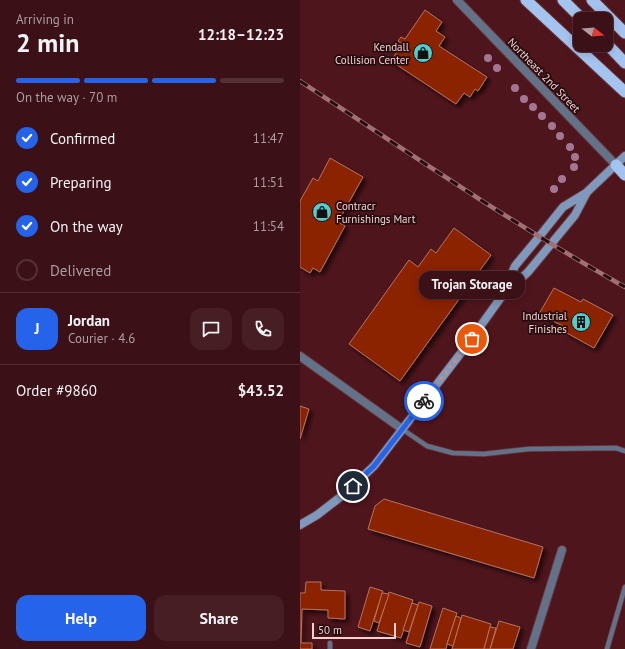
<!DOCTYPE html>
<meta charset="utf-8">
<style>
:root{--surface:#3b1016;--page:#461e23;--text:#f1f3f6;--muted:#ac9da1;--line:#543035;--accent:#2563eb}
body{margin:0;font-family:"PT Sans",sans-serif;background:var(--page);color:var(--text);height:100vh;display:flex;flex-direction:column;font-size:15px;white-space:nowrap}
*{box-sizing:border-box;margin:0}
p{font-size:13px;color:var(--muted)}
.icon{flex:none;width:22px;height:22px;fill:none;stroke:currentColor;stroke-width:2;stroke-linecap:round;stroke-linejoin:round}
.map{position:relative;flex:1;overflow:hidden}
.sheet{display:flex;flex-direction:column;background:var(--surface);width:300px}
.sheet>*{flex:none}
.needle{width:26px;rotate:107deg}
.fabs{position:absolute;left:273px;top:12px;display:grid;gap:8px}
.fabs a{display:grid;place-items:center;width:40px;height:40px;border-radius:8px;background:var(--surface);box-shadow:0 2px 10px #0003,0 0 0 1px var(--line);font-size:20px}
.scale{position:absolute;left:12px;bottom:10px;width:84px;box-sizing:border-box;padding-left:4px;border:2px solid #f6d0d1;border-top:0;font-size:11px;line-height:14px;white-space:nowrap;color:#f6d0d1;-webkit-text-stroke:3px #250c0e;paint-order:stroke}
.pin{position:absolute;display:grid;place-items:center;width:34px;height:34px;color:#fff;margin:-17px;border:2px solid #fff;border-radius:50%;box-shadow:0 1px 4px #0007}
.courier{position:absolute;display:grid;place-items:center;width:40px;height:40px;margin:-20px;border:3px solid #2563eb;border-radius:50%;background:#fff;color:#222;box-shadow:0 1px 5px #0007}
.bubble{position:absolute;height:28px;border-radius:12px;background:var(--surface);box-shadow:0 2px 10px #0003,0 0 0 1px var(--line);font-size:13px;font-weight:700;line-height:28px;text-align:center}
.overview em{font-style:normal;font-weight:700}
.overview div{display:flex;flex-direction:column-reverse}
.overview{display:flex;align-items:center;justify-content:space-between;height:68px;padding:0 16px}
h1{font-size:26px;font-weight:700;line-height:30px}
.bar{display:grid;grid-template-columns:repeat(4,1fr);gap:6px 4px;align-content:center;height:48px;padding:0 16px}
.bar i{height:5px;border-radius:3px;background:var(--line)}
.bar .current{background:var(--accent)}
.bar p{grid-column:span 4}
.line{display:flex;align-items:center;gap:10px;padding:0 16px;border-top:1px solid var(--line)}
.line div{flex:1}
.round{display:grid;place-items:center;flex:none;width:42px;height:42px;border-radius:12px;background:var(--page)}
ol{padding:0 16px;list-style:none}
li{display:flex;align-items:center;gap:12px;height:44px}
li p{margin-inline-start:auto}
li .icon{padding:4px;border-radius:50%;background:var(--accent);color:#fff;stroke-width:4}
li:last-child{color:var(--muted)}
li i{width:22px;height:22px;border:2px solid var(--line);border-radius:50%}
.primary-button{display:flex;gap:8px;margin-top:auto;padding:8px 16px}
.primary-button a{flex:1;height:46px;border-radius:12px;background:var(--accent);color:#fff;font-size:16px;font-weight:700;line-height:46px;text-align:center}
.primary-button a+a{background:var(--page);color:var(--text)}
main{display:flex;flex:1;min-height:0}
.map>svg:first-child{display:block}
</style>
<main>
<section class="sheet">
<div class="overview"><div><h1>2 min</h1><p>Arriving in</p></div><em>12:18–12:23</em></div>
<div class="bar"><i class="current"></i><i class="current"></i><i class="current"></i><i></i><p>On the way · 70 m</p></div>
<ol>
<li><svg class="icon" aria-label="check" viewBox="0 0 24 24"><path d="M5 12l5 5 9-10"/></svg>Confirmed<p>11:47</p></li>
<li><svg class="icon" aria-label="check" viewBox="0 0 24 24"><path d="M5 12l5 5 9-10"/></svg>Preparing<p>11:51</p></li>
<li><svg class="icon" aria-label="check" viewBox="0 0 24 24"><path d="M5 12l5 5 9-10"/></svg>On the way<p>11:54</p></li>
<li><i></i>Delivered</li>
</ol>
<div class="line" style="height:72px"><b class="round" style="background:var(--accent);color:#fff">J</b><div><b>Jordan</b><p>Courier · 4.6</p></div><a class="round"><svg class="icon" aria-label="chat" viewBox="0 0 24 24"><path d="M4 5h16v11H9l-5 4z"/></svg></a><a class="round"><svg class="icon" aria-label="phone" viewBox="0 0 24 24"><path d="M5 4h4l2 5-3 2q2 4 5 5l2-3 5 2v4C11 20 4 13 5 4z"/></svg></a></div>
<div class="line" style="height:52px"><div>Order #9860</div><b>$43.52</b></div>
<div class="primary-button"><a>Help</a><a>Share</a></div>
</section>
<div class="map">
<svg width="325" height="649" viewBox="0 0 325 649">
<defs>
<filter id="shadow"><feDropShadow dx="3.5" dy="3.5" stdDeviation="2" flood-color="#0009"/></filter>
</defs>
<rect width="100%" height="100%" fill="#4f151d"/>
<g fill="#8b2300" stroke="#b47362" filter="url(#shadow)">
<polygon points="125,10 142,22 136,31 145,37 139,46 187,77 178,91 175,89 170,97 164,93 156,104 91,61 102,44 98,41 101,37 105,39"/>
<polygon points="30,158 63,177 38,222 45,226 20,272 13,268 10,273 0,267 0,201 13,178 18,181"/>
<polygon points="154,228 191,255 100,381 49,344 109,260 118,267 131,249 136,253"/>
<polygon points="254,288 281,302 283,299 313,315 294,348 265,332 267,328 239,314"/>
<polygon points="0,406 9,409 0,439"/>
<polygon points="84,499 243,547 234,578 68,529 75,506"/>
<polygon points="6,582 21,582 21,590 45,591 45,619 28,618 28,610 2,609 1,643 12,643 12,649 0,649 0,593 5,593"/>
<polygon points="70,587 83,591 70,631 58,627"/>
<polygon points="89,592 113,600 101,638 77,631"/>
<polygon points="82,593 89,594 79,623 74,621"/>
<polygon points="119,602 132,606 120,647 106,643"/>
<polygon points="112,603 118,605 109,632 103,630"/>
<polygon points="143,608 157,613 147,644 146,649 130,649"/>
<polygon points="162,615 191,624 184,649 152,649"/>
<polygon points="156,616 161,618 153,646 147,644"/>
<polygon points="199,621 220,627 213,649 190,649"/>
<polygon points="190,627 196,628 190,649 184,649"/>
</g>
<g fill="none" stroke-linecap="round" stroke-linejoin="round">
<g stroke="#6a333a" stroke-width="6">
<g id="service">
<polyline points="102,429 127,446 153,453 184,454 229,449 316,448 325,451"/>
<polyline points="30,649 30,643"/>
<polyline points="307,649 325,587"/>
</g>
</g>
<g stroke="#6a333a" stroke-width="10">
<g id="minor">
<polyline points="157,0 316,165"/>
<polyline points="231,649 262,550"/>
</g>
</g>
<g stroke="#6a333a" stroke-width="10">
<polyline id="tertiary" points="0,356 102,429"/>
</g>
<g stroke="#6a333a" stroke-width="10">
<g id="secondary">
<polyline points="205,293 228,272 275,215 286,194"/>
<polyline points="0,525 17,515 43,495 74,466 164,349 202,296 215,266 239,237 263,207 286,193 325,156"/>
</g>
</g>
<g stroke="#6a333a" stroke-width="13">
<g id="trunk">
<polyline points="226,0 325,92"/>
<polyline points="263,0 282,19"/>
<polyline points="292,0 325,33"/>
<polyline points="306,43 325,63"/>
<polyline points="316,165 325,175"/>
</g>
</g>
<use href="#service" stroke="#627288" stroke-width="4.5"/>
<use href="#minor" stroke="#627288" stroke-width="8"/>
<use href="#tertiary" stroke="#627288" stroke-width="8"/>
<use href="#secondary" stroke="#7f99bc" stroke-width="8"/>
<use href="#trunk" stroke="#a4c4f0" stroke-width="11"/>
<g stroke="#a17075" stroke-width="4.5">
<path id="rail" d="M0 81C107 152 213 224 325 287"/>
</g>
<use href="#rail" stroke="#250c0e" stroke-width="3" stroke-dasharray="9" stroke-linecap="butt"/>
</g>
<g fill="#a37794">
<circle cx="188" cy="58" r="4"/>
<circle cx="197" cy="68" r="4"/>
<circle cx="215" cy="88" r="4"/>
<circle cx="224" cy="99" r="4"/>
<circle cx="233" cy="107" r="4"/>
<circle cx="242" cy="116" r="4"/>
<circle cx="252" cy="126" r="4"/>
<circle cx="260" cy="136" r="4"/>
<circle cx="270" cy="147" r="4"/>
<circle cx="275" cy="157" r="4"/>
<circle cx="274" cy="167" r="4"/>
<circle cx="262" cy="179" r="4"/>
<circle cx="254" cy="189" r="4"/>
</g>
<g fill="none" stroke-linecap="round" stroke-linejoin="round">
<polyline stroke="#bc8f92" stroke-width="4" stroke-dasharray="0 7.2" points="124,401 172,339"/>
<polyline stroke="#2563eb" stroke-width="5" points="53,486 74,466 124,401"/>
</g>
<defs>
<g id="shop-disc" transform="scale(1)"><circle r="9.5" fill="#52cdce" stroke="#250c0e"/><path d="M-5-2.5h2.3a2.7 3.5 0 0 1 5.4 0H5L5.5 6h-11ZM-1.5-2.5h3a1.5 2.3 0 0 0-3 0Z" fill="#111"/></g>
<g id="building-disc" transform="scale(1)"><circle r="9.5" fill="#52cdce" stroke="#250c0e"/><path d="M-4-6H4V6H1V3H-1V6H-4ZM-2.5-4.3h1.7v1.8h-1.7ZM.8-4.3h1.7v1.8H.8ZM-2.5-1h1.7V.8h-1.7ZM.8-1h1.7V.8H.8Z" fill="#111"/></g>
</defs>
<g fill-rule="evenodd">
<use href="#shop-disc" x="123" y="53"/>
<use href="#shop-disc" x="22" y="212"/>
<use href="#building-disc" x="281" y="322"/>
</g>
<g text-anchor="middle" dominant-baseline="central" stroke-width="3.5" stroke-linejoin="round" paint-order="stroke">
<g font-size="11" fill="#f6d0d1" stroke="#250c0e" text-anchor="end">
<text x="109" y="47">Kendall<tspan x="109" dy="13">Collision Center</tspan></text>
<text x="36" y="206" text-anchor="start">Contracr<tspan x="36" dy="13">Furnishings Mart</tspan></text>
<text x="267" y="316">Industrial<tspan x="267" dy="13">Finishes</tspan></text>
</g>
<g font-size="11" fill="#f6d0d1" stroke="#250c0e">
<text transform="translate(244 75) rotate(46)">Northeast 2nd Street</text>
</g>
</g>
</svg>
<div class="fabs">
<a><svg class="needle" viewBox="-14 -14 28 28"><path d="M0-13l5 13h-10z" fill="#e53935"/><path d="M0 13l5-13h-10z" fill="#ac9da1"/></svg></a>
</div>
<div class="scale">50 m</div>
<div class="pin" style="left:172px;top:339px;background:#ea580c"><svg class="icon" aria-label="bag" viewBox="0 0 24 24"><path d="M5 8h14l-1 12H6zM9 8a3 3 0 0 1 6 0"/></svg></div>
<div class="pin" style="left:53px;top:486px;background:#1f2937"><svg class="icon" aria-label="home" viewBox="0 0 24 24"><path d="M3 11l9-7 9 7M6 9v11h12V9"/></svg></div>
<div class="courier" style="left:124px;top:401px"><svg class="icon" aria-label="bike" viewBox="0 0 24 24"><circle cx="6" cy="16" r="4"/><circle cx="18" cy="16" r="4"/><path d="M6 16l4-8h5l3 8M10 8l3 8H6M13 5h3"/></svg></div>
<div class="bubble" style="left:119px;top:271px;width:106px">Trojan Storage</div>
</div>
</main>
